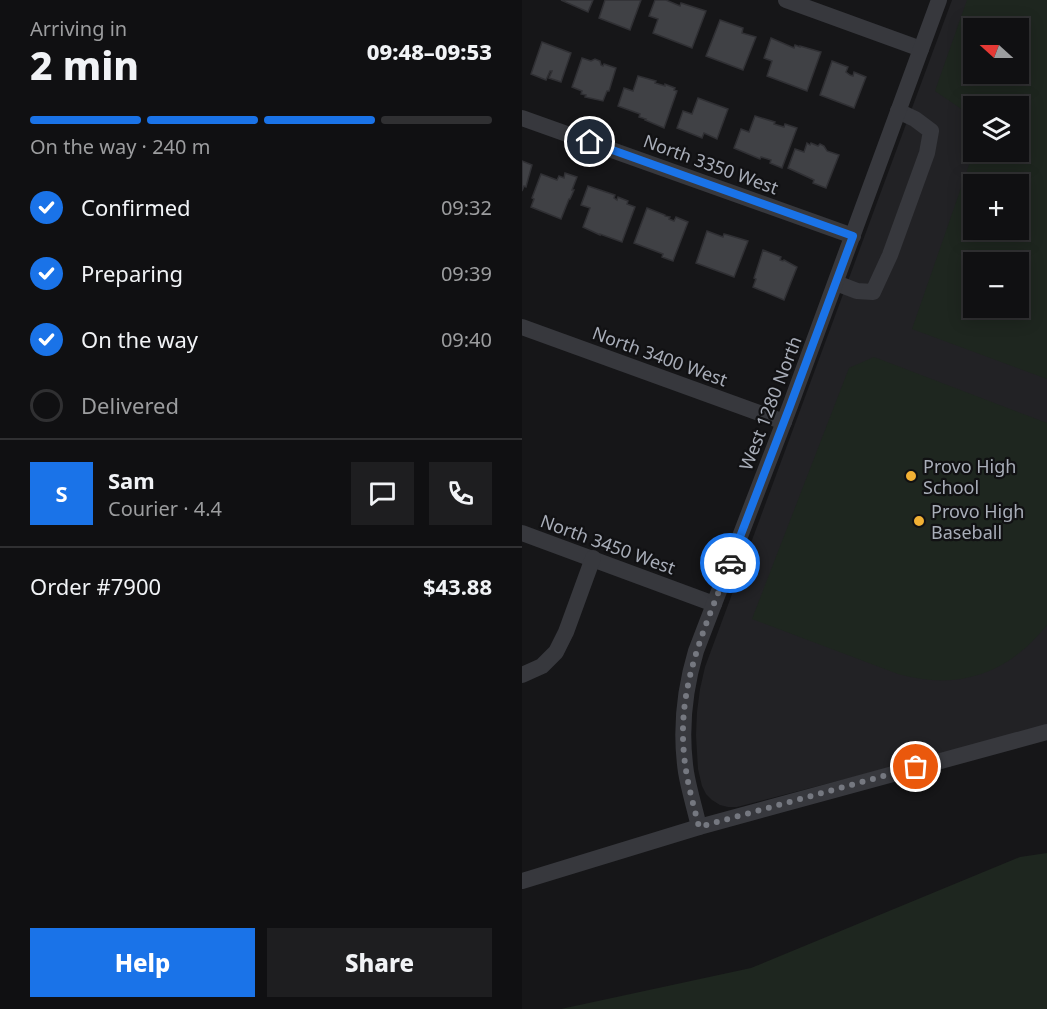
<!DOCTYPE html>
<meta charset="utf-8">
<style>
:root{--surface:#101012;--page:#1e1e20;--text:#f1f3f6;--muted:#9c9d9f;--line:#303032;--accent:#1a73e8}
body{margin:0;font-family:"Noto Sans",sans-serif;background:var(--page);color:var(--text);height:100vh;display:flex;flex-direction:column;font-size:22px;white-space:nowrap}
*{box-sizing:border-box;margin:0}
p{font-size:20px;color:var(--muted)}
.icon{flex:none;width:33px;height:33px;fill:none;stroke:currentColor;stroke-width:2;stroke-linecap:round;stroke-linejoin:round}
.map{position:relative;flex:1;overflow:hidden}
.panel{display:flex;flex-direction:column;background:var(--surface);width:522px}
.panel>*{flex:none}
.needle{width:39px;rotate:291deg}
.controls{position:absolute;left:441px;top:18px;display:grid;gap:12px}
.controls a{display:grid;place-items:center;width:66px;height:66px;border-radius:0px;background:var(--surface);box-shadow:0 3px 15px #0003,0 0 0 2px var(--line);font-size:30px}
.pin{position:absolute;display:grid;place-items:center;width:51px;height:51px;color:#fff;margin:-26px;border:3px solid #fff;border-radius:50%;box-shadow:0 2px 6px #0007}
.courier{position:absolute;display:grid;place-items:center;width:60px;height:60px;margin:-30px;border:4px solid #1a73e8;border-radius:50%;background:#fff;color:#222;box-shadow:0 2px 8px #0007}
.headline em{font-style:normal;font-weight:800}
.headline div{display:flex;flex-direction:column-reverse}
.headline{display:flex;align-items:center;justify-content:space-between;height:102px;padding:0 30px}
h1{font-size:39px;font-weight:800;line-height:45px}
.bar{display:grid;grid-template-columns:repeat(4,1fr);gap:9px 6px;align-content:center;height:72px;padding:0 30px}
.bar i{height:8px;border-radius:4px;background:var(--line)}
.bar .on{background:var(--accent)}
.bar p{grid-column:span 4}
.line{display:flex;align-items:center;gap:15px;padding:0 30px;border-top:2px solid var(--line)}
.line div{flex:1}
.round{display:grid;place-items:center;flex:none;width:63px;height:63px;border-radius:0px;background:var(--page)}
ol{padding:0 30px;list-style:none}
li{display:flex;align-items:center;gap:18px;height:66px}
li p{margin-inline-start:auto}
li .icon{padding:6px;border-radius:50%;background:var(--accent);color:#fff;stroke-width:4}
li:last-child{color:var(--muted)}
li i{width:33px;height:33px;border:3px solid var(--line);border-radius:50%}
.primary-button{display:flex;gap:12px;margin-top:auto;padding:12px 30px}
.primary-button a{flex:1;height:69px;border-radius:0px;background:var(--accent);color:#fff;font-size:24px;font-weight:800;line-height:69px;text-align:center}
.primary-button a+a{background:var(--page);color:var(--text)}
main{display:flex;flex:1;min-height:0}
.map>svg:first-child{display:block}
</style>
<main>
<section class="panel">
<div class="headline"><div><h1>2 min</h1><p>Arriving in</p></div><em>09:48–09:53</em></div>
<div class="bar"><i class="on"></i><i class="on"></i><i class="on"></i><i></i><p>On the way · 240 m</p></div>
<ol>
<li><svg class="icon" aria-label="check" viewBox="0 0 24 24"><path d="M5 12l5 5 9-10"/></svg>Confirmed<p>09:32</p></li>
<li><svg class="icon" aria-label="check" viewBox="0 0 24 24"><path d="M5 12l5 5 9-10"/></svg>Preparing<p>09:39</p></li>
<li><svg class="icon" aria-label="check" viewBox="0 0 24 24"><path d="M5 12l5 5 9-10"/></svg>On the way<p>09:40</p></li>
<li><i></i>Delivered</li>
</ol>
<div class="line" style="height:108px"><b class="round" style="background:var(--accent);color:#fff">S</b><div><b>Sam</b><p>Courier · 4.4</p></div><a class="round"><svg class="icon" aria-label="chat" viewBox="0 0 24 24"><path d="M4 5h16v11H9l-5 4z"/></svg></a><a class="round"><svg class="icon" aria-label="phone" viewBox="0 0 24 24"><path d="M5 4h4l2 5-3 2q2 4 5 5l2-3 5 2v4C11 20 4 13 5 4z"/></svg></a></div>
<div class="line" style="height:78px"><div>Order #7900</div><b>$43.88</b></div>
<div class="primary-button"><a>Help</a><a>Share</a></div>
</section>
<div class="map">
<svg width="525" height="1009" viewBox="0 0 525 1009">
<rect width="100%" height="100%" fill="#161618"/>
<path fill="#222225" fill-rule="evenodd" d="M430 0H525V727L215 807H206L198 805 190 800 184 794 180 786 176 769 174 735 175 712 178 689 183 667ZM452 28H496V74H452ZM452 106H496V152H452ZM452 184H496V230H452ZM452 262H496V308H452Z"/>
<g fill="#1e261f" fill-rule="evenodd">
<path d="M445 0H525V379L390 329 448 162 449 163 453 152H496V106H452L451 117 413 91ZM496 28V74H452V28ZM452 184H496V230H452ZM452 262H496V308H452Z"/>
<path d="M352 357 525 423V625C486 674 437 691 376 674L230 619 327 368Z"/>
<polygon points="525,853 525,1009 39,1009 229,968 498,857"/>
</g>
<g fill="#404145" stroke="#303034" stroke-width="1.5">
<polygon points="39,0 71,0 66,12"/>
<polygon points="83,0 119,0 108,30 77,18"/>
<polygon points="133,0 144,0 158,6 159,3 184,11 170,48 131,33 136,19 127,16"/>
<polygon points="198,20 221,28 220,33 234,37 221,70 184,56"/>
<polygon points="249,38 272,48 273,45 278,47 278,46 299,52 285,91 245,76 250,61 242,58"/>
<polygon points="20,42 49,53 39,82 27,78 30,71 28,71 24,80 9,74"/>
<polygon points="60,58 69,61 73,59 78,61 79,65 81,66 82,64 94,68 87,91 85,91 81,101 63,97 64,95 59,94 60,91 50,87"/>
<polygon points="310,61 326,67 324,72 328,75 331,76 332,72 344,77 332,108 298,95"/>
<polygon points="116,76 134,81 133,83 143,86 143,84 153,88 152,90 155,91 142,128 123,120 124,119 117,117 118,114 96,106 102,88 111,91"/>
<polygon points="176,98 206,109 195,139 182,133 180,138 155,128 161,111 170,114"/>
<polygon points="233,116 253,122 252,124 262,127 263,124 275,128 260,168 248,163 249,160 239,157 238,159 212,148 219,129 227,132"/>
<polygon points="285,143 288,145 289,143 296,146 298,144 302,146 305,151 317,155 304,188 291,183 292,180 266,168 273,149 282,152"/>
<polygon points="0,161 10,165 4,187 2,186 0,191"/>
<polygon points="43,173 55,177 50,190 52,190 48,199 47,199 39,219 9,207 12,199 10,198 19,174 35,180 37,176 42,178"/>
<polygon points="66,186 93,195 92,198 95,200 96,197 106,201 105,204 113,207 100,242 78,234 78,235 61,227 68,208 59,205"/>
<polygon points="125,208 143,215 143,216 148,217 147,219 152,221 154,217 166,222 151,261 140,257 141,254 112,243"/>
<polygon points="185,231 201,237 202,234 206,235 226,241 212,277 174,263"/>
<polygon points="241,250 259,257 258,260 261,261 262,260 275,267 262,300 231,287 234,279 232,278"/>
</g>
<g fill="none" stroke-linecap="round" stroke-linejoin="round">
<g stroke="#37383d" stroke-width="16">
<polyline points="264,0 399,49"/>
<polyline points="0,118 331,236"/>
<polyline points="314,283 335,291 351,292 368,255 405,153 409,131 393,119 376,111"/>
<polyline points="0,327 262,422"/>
<polyline points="0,533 192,604"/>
<polyline points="0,675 20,666 34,652 44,632 71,558"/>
<path d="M177 827C173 809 167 790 164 772 158 731 162 691 174 651L268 406 417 0"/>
<polyline points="0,881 177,827 525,732"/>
</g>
</g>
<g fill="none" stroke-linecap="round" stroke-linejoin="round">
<path stroke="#757880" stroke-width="6" stroke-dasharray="0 10.8" d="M208 563C184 625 155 685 162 754 164 779 171 803 177 827L394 767"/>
<polyline stroke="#1a73e8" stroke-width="8" points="68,142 331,236 268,406 208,563"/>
</g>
<g fill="#f2b134" stroke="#111113" stroke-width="2">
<circle cx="389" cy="476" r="6"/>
<circle cx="397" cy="521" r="6"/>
</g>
<g text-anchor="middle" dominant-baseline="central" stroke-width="4.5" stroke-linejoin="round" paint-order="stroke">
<g font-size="18" fill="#a8adb8" stroke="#111113">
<text transform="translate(189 164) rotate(20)">North 3350 West</text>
<text transform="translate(138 356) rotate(20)">North 3400 West</text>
<text transform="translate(248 403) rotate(-69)">West 1280 North</text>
<text transform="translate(86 544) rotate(20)">North 3450 West</text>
</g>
<g font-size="18" fill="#a8adb8" stroke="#111113" text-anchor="start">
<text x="401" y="466">Provo High<tspan x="401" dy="21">School</tspan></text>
<text x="409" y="511">Provo High<tspan x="409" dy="21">Baseball</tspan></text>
</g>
</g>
</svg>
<div class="controls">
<a><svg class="needle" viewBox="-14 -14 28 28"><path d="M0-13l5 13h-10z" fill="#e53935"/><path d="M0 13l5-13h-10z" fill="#9c9d9f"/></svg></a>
<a><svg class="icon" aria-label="layers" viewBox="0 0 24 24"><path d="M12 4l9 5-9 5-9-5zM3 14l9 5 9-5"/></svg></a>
<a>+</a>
<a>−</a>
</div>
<div class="pin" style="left:394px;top:767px;background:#ea580c"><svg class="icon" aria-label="bag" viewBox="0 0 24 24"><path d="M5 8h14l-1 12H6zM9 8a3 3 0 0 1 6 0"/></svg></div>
<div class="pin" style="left:68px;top:142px;background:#1f2937"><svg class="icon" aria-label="home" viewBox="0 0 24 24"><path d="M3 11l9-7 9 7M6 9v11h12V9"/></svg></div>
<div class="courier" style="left:208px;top:563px"><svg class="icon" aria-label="car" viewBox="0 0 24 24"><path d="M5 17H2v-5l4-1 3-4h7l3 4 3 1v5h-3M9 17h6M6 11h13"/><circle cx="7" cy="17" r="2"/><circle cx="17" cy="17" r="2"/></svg></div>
</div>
</main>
